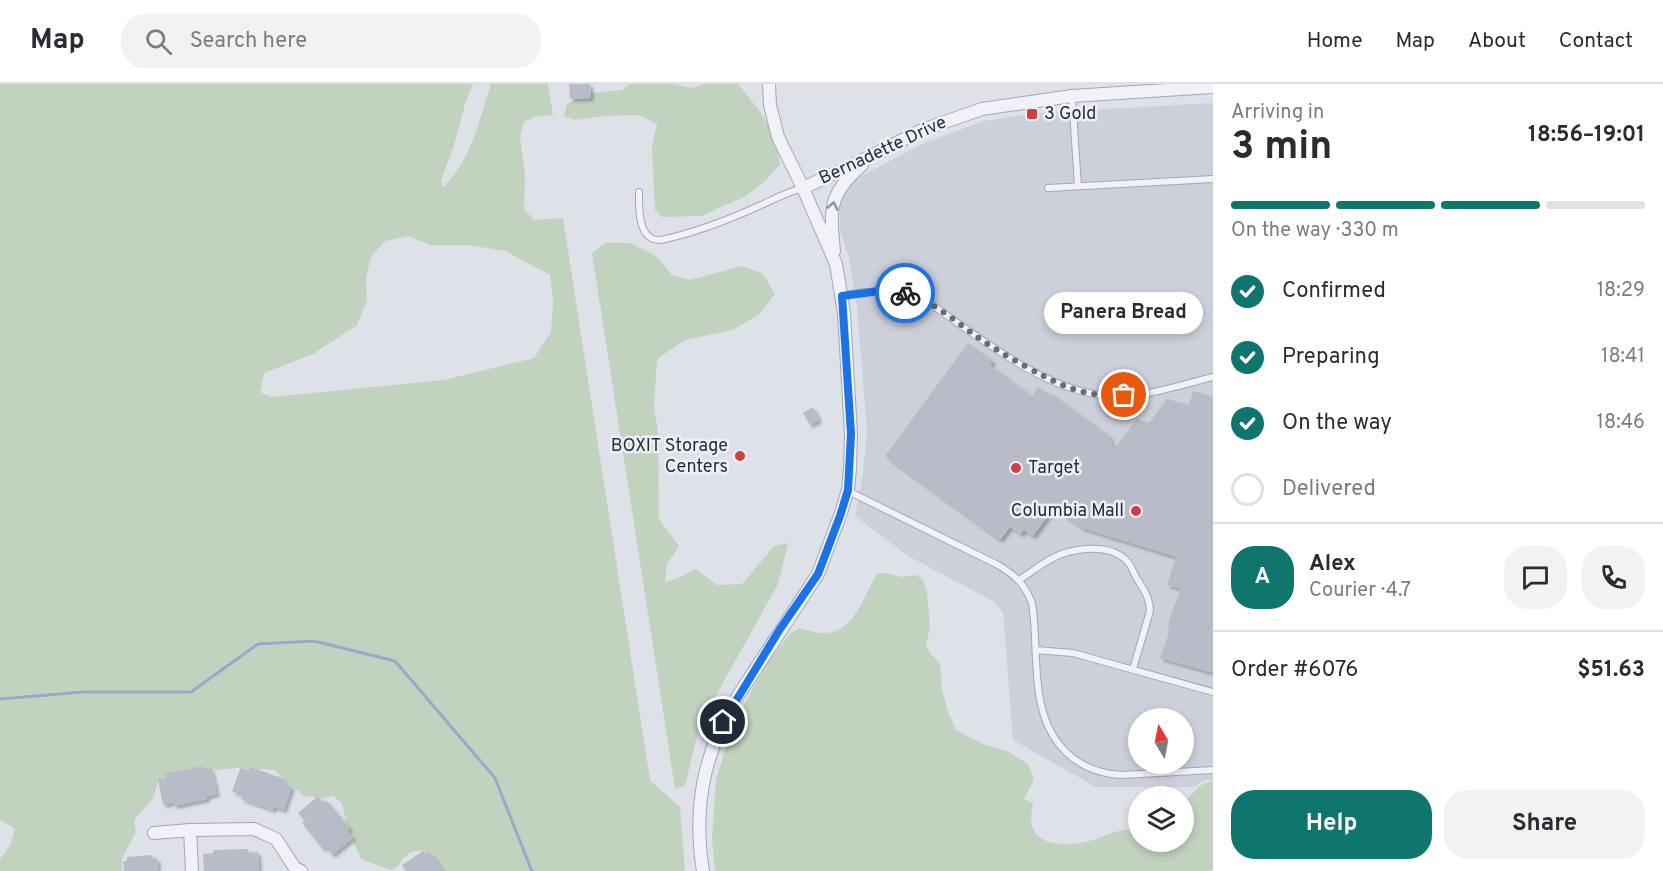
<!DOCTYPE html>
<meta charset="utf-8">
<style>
:root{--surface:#fff;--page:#f2f2f3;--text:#2b2b33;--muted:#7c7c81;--line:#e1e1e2;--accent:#0f766e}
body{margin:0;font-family:Overpass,sans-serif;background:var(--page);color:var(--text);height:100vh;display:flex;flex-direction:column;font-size:22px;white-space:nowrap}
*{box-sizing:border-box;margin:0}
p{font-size:20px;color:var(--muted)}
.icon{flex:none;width:33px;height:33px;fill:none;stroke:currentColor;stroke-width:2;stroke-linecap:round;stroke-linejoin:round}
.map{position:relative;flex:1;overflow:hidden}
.panel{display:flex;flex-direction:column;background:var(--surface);width:450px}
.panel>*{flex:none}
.needle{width:39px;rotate:350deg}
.controls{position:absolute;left:1128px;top:624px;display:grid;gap:12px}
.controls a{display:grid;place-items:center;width:66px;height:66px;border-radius:50%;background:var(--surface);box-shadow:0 3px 9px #0003;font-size:30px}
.pin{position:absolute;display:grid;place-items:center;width:51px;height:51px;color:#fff;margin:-26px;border:3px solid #fff;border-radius:50%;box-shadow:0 2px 6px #0007}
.courier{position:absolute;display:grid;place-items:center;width:60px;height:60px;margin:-30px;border:4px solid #1a73e8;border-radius:50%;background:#fff;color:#222;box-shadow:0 2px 8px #0007}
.bubble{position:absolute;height:42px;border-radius:21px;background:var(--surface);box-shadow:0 3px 9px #0003;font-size:20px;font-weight:700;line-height:42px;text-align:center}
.head em{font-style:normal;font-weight:700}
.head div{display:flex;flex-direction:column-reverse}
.head{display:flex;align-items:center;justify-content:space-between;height:102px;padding:0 18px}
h1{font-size:39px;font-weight:700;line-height:45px}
.bar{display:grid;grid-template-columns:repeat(4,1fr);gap:9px 6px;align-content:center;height:72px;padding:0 18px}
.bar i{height:8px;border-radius:4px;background:var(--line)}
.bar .active{background:var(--accent)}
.bar p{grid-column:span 4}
.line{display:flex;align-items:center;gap:15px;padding:0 18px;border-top:2px solid var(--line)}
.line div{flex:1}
.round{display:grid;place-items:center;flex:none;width:63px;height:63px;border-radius:24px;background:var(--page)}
ol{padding:0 18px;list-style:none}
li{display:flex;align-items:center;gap:18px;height:66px}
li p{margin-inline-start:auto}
li .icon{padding:6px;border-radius:50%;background:var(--accent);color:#fff;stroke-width:4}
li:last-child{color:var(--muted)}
li i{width:33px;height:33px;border:3px solid var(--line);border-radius:50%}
.button{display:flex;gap:12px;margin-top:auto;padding:12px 18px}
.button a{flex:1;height:69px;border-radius:24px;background:var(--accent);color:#fff;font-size:24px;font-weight:700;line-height:69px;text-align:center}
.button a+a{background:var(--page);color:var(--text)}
header{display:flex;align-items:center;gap:36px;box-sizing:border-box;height:84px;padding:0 30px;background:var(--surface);border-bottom:2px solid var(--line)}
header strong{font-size:28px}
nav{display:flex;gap:33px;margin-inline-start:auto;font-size:21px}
.search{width:420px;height:54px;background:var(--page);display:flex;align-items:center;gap:15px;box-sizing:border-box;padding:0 21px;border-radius:24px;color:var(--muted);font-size:22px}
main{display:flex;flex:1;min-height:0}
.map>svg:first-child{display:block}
</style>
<header>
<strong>Map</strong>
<div class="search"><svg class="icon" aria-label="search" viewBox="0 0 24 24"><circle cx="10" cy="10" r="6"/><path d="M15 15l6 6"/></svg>Search here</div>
<nav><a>Home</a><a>Map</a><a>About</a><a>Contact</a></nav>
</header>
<main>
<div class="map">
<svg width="1213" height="787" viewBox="0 0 1213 787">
<defs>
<filter id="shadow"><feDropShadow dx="3" dy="3" stdDeviation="1.5" flood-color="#0004"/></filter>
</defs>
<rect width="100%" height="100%" fill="#dee1e8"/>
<path fill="#ccd0da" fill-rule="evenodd" d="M1213 19V696H1205L1193 703H1096L1013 656 1003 528 993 517 908 472 855 432 862 396 867 348 857 224 849 174 840 147V120L847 104 859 93 924 59 984 37 1036 29ZM1138 634H1184V680H1138Z"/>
<g fill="#c1d3bf" fill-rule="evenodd">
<path d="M0 0H473L465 20 455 58 441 97 443 103C470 79 480 34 491 0H548L553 31 534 33 524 38 520 53 525 90 524 125 534 136 563 134 650 696 680 723 685 787H441L432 769C423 767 413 765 406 772 399 777 403 781 391 786L361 775 347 741 342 719 333 712 322 714 304 712 274 686 237 684 170 690 158 698 153 715 134 736 136 748 122 774V787H0V775L10 761 15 745 2 737H0ZM409 152 430 161H468L505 167 550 191 553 218 551 248 534 274 444 296 272 313 260 308 264 289 313 270 357 241 367 216 366 194 371 173 385 157Z"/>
<polygon points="630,0 671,0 692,4 704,0 738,0 759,26 772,47 780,80 762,100 744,113 701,132 662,133 655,126 652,63 657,40 638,31 603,32 576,36 564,32 567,20 593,9 622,6"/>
<polygon points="605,159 630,159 656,172 672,191 690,196 742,182 763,190 775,210 759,231 732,246 685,256 657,275 654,323 658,347 659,435 679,462 667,480 665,498 676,495 696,485 717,501 742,500 774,462 788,459 778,500 700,640 685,702 675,704 592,169"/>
<path d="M886 489 902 493 916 491 923 496 927 508 930 543 926 561 929 568 940 580 942 605 947 625 956 646 985 661 1007 667 1028 680 1034 695 1024 715 1033 719C1032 726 1030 735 1032 742 1038 764 1072 762 1089 757 1101 754 1113 747 1125 746 1129 746 1134 748 1138 749V758H1184V718L1201 701 1213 697V786L1206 787H715L712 755 716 695 733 641 768 577 790 550 799 544C807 546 818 550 827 549 857 545 863 511 877 490Z"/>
</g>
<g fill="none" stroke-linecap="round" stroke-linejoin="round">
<polyline stroke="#98a9ca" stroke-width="3" points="0,615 83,608 191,608 258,560 314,557 395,577 495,694 531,785 533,787"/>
</g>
<g fill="#b8bcc8" filter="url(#shadow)">
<polygon points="569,0 590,0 591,14 570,15"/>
<polygon points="968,259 993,277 990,281 1032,312 1038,303 1048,310 1052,310 1109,352 1114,365 1137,335 1149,339 1167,315 1189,321 1193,307 1213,313 1213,589 1160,574 1170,546 1168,545 1169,536 1181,505 1167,501 1176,473 1082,444 1054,424 1033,452 1024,446 1021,450 1010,443 1000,456 885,372"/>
<polygon points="813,323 819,336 810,341 803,329"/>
<polygon points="202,682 202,686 211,684 217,710 207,712 207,715 174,722 173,718 163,721 158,695 166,694 165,690"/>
<polygon points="241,683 249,686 250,683 285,695 284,699 292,702 284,726 274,723 273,726 241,715 242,711 232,707"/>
<polygon points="318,712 323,719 326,716 350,745 347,747 353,754 332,771 326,763 323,765 302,739 305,737 298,729"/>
<polygon points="248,765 248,769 258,768 259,787 204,787 203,770 213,769 213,766"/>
<polygon points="423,767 426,769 429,767 443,787 406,787 402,781"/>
<polygon points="152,771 153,775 157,774 158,787 124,787 123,777 127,777 127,773"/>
</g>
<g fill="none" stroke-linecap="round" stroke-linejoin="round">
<g stroke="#a3a7b2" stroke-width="8">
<g id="service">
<polyline points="1072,12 1078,102"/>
<polyline points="1048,104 1213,95"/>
<path d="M639 108C639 121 638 147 651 154 654 156 658 156 661 156 694 149 728 136 759 122 774 115 787 108 803 104"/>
<path d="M842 211C875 207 893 202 925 216 978 252 1044 308 1110 312 1143 314 1181 301 1213 293"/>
<path d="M848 407 998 481C1016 492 1024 499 1032 519 1040 569 1027 631 1067 669 1083 684 1101 690 1122 691L1213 686"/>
<path d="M1019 496C1030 489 1040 481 1051 475 1071 464 1109 458 1127 477 1131 481 1133 488 1136 493 1143 505 1150 513 1150 527L1133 585"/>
<polyline points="1036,566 1073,569 1213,608"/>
</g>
</g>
<g stroke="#a3a7b2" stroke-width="14">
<g id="minor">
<polyline points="803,104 861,77 922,46 982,25 1072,12 1213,3"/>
<path d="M834 167C830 125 828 110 862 81"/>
<polyline points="190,746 192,787"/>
<polyline points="154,749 190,746 254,745 276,755 295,784 301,787"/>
<path d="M703 787C693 726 703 672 734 618L818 490 840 432 848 406 850 385 851 350 844 229 836 180 803 104 778 53 770 21 769 0"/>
</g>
</g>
<use href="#service" stroke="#f1f2f7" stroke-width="6"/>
<use href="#minor" stroke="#f1f2f7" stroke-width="12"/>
</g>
<defs><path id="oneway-chevron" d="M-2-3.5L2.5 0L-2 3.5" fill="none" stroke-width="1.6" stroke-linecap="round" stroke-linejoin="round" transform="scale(1.5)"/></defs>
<use stroke="#8c909c" href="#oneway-chevron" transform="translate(833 122) rotate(-78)"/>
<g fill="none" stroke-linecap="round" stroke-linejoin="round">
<path stroke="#676c7b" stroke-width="6" stroke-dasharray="0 10.8" d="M905 209C931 216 954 236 976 252 991 263 1007 272 1023 281 1058 300 1083 314 1124 311"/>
<polyline stroke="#1a73e8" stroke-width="8" points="723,638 780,545 818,490 840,432 848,406 851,350 842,212 887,206 905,209"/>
</g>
<g fill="#d23f40" stroke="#eef0f6" stroke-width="2">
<rect x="1026" y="24" width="12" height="12" rx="3"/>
<circle cx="740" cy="372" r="6"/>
<circle cx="1016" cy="384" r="6"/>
<circle cx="1136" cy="427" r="6"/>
</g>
<g text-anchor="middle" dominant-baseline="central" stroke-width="5" stroke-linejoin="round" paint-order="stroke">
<g font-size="18" fill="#272d40" stroke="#eef0f6" text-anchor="start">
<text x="1044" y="30">3 Gold</text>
<text x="728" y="362" text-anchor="end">BOXIT Storage<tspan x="728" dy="21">Centers</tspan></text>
<text x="1028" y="384">Target</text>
<text x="1124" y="427" text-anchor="end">Columbia Mall</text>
</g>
<g font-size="18" fill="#272d40" stroke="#eef0f6">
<text transform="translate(883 67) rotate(-25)">Bernadette Drive</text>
</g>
</g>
</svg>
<div class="controls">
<a><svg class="needle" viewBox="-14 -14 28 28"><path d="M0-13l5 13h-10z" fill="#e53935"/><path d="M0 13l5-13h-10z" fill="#7c7c81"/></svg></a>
<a><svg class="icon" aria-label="layers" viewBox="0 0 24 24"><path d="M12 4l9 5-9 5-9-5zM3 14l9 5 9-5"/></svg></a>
</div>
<div class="pin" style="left:1124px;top:311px;background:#ea580c"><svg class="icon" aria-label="bag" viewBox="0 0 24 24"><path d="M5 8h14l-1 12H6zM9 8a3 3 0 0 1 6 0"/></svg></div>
<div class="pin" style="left:723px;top:638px;background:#1f2937"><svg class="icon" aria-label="home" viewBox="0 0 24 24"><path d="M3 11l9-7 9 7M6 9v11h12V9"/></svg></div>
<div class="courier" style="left:905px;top:209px"><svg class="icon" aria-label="bike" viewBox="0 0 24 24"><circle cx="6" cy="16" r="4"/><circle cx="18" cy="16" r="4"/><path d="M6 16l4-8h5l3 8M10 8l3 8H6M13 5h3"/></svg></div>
<div class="bubble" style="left:1044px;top:208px;width:159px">Panera Bread</div>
</div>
<section class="panel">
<div class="head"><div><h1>3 min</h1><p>Arriving in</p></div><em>18:56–19:01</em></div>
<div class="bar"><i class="active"></i><i class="active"></i><i class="active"></i><i></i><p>On the way · 330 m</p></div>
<ol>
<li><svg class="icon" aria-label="check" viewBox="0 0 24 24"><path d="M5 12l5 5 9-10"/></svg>Confirmed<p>18:29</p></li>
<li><svg class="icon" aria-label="check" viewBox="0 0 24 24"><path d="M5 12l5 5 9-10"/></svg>Preparing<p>18:41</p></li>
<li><svg class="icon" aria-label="check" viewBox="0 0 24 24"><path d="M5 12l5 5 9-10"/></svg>On the way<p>18:46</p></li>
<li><i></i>Delivered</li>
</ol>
<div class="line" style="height:108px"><b class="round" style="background:var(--accent);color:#fff">A</b><div><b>Alex</b><p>Courier · 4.7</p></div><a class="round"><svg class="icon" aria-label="chat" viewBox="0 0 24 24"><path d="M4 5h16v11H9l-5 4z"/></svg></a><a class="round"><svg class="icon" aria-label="phone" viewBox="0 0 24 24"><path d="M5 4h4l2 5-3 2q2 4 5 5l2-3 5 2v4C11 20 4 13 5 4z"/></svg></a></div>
<div class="line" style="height:78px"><div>Order #6076</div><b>$51.63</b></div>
<div class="button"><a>Help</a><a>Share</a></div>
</section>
</main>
